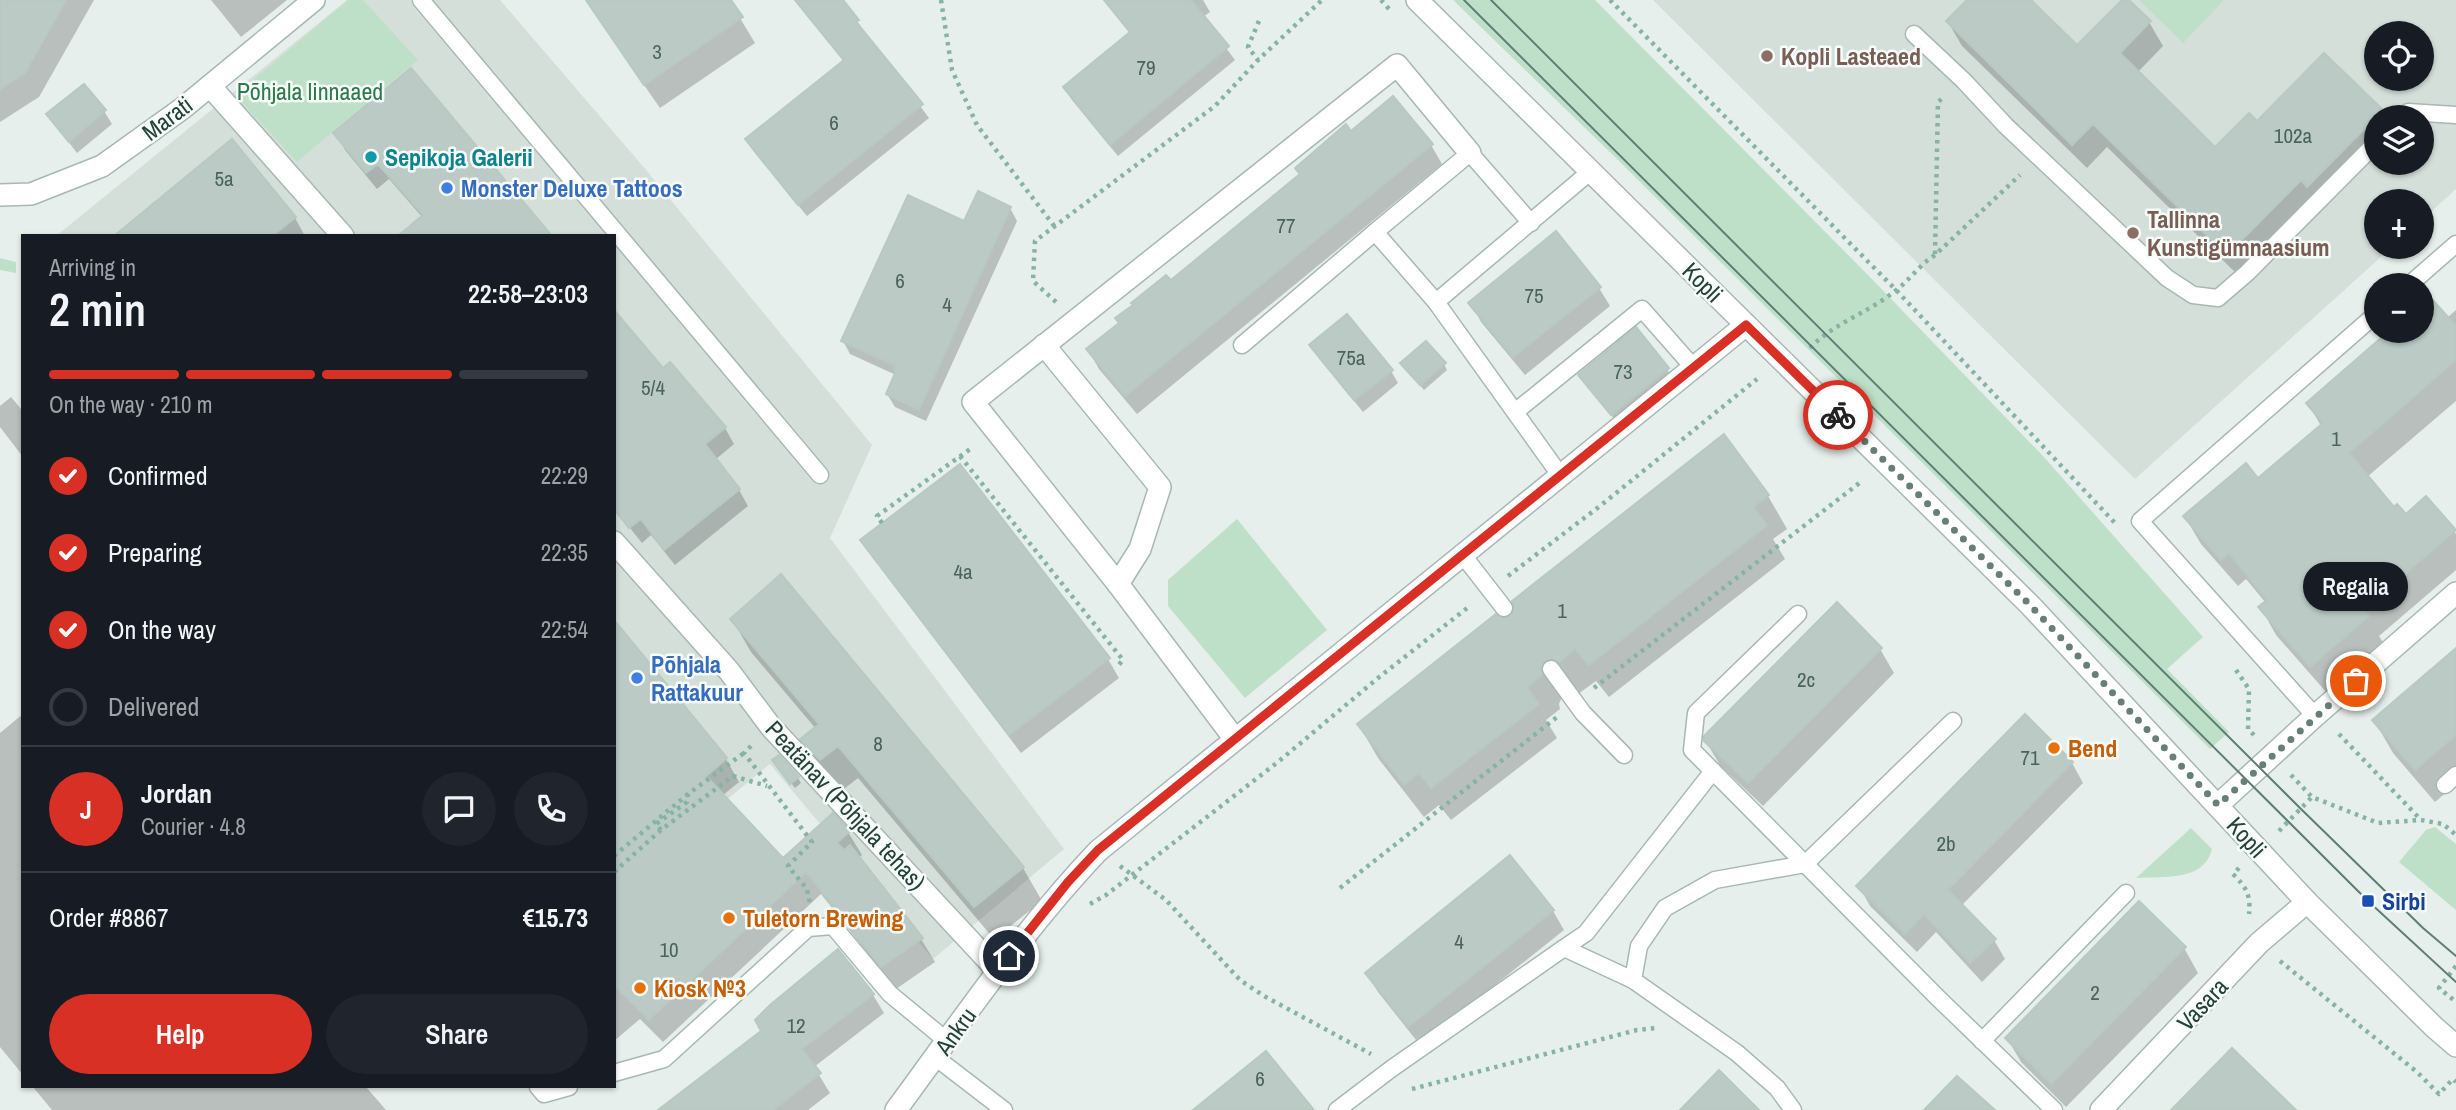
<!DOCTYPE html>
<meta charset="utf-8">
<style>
:root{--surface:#171b24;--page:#20242c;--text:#f1f3f6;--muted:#9ea1a6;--line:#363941;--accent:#d93025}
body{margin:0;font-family:"Archivo Narrow",sans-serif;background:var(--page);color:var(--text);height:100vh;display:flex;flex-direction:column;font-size:26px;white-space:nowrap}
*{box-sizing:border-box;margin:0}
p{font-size:23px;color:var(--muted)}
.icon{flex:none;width:38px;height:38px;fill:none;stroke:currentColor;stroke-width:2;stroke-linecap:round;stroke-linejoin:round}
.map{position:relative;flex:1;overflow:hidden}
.details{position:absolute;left:21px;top:234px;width:595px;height:854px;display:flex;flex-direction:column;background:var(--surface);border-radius:0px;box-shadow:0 2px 5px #0004}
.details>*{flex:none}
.fabs{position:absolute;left:2364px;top:21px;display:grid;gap:14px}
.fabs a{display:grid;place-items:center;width:70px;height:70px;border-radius:50%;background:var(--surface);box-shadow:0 2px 5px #0004;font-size:35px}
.pin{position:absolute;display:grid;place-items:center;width:60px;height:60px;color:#fff;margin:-30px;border:4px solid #fff;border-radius:50%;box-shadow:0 2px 7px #0007}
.courier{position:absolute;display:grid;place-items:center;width:70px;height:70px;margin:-35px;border:5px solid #d93025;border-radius:50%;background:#fff;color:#222;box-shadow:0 2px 9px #0007}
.bubble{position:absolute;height:49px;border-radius:24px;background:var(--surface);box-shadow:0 2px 5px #0004;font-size:23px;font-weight:600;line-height:49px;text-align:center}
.summary em{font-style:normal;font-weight:600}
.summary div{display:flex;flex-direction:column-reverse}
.summary{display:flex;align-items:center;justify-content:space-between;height:119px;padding:0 28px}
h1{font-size:46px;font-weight:600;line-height:52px}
.bar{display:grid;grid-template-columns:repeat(4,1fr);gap:10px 7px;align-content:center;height:84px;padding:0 28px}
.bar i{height:9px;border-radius:5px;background:var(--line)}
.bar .current{background:var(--accent)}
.bar p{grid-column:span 4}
.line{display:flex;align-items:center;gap:18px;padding:0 28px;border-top:2px solid var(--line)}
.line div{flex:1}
.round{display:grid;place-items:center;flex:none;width:74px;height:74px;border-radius:37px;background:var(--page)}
ol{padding:0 28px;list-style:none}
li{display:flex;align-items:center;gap:21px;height:77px}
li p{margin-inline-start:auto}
li .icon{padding:7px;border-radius:50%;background:var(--accent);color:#fff;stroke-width:4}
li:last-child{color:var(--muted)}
li i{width:38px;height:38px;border:4px solid var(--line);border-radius:50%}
.button{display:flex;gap:14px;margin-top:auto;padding:14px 28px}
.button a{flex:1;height:80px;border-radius:42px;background:var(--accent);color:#fff;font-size:28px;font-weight:600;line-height:80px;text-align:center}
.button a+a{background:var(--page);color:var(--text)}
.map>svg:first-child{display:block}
</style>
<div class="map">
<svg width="2456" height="1110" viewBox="0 0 2456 1110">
<rect width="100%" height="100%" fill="#e6efeb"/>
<g fill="#d4dfda" fill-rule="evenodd">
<polygon points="347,0 500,0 647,171 872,445 830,538 1064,849 933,959 770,764 618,889 614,885 614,236 56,236"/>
<path d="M1653 0H2456V189L2422 220V201H2376V247H2392L2135 479ZM2376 33H2422V79H2376ZM2376 117H2422V163H2376Z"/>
</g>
<g fill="#bfe0c8">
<polygon points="348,0 363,0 418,60 297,162 235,95"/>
<polygon points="1453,0 1595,0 1868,275 2043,456 2203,637 2167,669 2229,732 2210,749 1618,160"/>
<polygon points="2139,0 2224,0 2183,43"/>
<polygon points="0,258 16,262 16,273 0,270"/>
<polygon points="1237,519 1327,630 1245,698 1168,606 1168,580"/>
<polygon points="2435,827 2456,844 2456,910 2399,862 2426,830"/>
<path d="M2191 828 2212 849C2204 882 2163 876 2136 878Z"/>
</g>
<g fill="#0003">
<polygon points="0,0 94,0 39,97 0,122"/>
<polygon points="211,0 287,0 241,37"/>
<polygon points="585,0 729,0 755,43 660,108"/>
<polygon points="794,0 841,0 929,118 807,216 755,153 747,140 844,62"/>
<polygon points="1126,0 1203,0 1210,12 1203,17 1235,60 1118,156 1072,100 1065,87 1130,34 1114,10"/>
<polygon points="1969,0 2029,0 2077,48 2126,0 2149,22 2163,46 2137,73 2215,149 2381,111 2385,117 2376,117 2376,154 2322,209 2316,202 2241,278 2107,147 2087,168 1962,46 1948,22"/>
<polygon points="411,71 550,236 416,236 411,228 423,218 389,179 377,189 345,150 336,133"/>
<polygon points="104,111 112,124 77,153 48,115"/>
<polygon points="1351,133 1431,145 1442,164 1137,414 1099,369 1088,350"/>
<polygon points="232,142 295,218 305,236 117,236"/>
<polygon points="1010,208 1017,221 926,421 895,407 887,394 896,375 850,354 843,341 965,224"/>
<polygon points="1599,288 1610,306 1525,375 1481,322 1471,303"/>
<polygon points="2422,305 2447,318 2456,310 2456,401 2367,477 2394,509 2406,517 2454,531 2456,534 2456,570 2379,636 2384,644 2327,693 2276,635 2261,608 2266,603 2246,579 2238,586 2201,544 2185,517 2258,481 2321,426 2308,403 2392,331 2422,331"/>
<polygon points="1636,329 1671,375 1615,420 1583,381"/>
<polygon points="1312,346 1391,371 1398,383 1363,412 1319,358"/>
<polygon points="1444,364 1447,370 1424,390 1406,369"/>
<polygon points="662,370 725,428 734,444 715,460 739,490 748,506 675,565 651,535 642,543 614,508"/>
<polygon points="11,397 21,409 23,407 23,457 0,427 0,406"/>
<polygon points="1768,496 1787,529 1773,539 1785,559 1609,697 1596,681 1578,694 1563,694 1559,704 1560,709 1546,720 1557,738 1451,820 1439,805 1424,817 1378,758 1359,725 1505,620"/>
<polygon points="863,540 1108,659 1119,678 1021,753 874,559"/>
<polygon points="732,619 1023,868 1042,901 994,939 858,778 840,792 821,772 802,739 816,729 751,652"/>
<polygon points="614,623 726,759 739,782 722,796 783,860 848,832 862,855 858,858 921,939 935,962 896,989 821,894 663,1042 640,1019 614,1041"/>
<polygon points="1880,649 1894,673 1763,806 1720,765 1705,740"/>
<polygon points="2456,651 2456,784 2435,802 2393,753 2374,720"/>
<polygon points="23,714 23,1075 0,1047 0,733"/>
<polygon points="2072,763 2083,783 1961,906 1994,940 2005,959 1982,982 1936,932 1917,952 1870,906 1859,886"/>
<polygon points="778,766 798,778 801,783 795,788"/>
<polygon points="1553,911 1564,930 1420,1045 1378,992 1367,974"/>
<polygon points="2184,948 2198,973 2066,1107 2021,1062 2007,1038"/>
<polygon points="873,995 884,1013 814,1067 830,1093 808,1110 684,1110"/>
<polygon points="33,1087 366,1087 386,1110 52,1110"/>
</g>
<g fill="#bbcac4" stroke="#b8c9c2" stroke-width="2">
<polygon points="0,0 66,0 25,73 0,89"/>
<polygon points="586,0 731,0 743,17 644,85"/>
<polygon points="795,0 843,0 859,20 856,22 923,104 798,205 745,139 844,60"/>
<polygon points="1104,0 1191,0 1229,46 1110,145 1063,87 1130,32"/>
<polygon points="1967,0 2031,0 2077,45 2122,0 2129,0 2151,21 2120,53 2215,147 2249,113 2257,121 2324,53 2383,110 2307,187 2301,180 2227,255 2093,124 2072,145 1946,21"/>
<polygon points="411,68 552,236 398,236 423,215 378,164 366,173 333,133"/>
<polygon points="84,84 106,110 69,142 46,114"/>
<polygon points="1393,96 1433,144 1125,396 1086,349 1119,323 1115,318 1133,305 1131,303 1166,275 1171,280 1300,174 1295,168 1346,124 1351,131"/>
<polygon points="232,139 296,217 272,236 114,236"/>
<polygon points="978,191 1011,207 919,410 886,394 896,371 894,370 896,366 841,341 908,195 964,221"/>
<polygon points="1556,231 1601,287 1513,357 1468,303"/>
<polygon points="2422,288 2456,326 2456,360 2349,453 2394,507 2397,504 2406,514 2426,496 2456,530 2364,609 2369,616 2310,667 2258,607 2267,600 2229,553 2221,560 2183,516 2246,463 2258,478 2323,423 2306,403 2389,331 2422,331"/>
<polygon points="614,310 663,368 670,362 726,427 705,444 740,489 664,550 641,519 629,528 614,509"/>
<polygon points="1347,314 1393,370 1354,400 1309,345"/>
<polygon points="1636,327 1669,368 1611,415 1578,375"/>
<polygon points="1426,341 1446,363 1420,385 1400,363"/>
<polygon points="1724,434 1769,495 1753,507 1767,525 1589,665 1575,649 1559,662 1551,659 1544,661 1541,669 1542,675 1527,687 1539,704 1431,788 1419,773 1404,785 1357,724 1496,614 1505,618 1511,616 1514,607 1512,601"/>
<polygon points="960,464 1110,658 1009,735 860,540"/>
<polygon points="781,574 1024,867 974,907 838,746 820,760 800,739 819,724 730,619"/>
<polygon points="1837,602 1882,648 1748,783 1704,741 1704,736"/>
<polygon points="614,620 727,758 706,776 783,858 833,813 850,831 837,843 844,850 850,845 923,938 881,967 806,872 649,1020 614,985"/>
<polygon points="2456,648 2456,735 2415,770 2372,720"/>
<polygon points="2025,714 2073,762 1948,890 1996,939 1970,963 1924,914 1905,934 1856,886"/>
<polygon points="779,755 799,777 790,784 772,760"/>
<polygon points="1510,855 1554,910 1408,1027 1365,973"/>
<polygon points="2139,901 2186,947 2051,1084 2005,1038"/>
<polygon points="838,949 874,994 802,1049 821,1073 773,1110 658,1110 761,1031 755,1020 770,1005"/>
<polygon points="2232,1048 2296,1110 2171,1110"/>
<polygon points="1266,1051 1314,1110 1193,1110"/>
<polygon points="1719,1070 1759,1110 1680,1110"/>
<polygon points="1957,1076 1995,1110 1924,1110"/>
</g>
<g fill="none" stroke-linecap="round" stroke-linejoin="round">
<g stroke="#a8b8b2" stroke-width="19">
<g id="service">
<polyline points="421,0 820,475"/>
<polyline points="1914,34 1964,81 2006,126 2167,278 2193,295 2218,298 2247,273 2376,143"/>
<polyline points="2403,117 2408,112 2456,115"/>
<polyline points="1375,232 1470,153 1531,223"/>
<polyline points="2409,285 2456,244"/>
<polyline points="1436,302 1560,475"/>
<polyline points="1242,345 1375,232 1436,302 1591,171"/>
<polyline points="1515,412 1642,309 1693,367"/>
<polyline points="1462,554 1504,608"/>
<polyline points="1798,614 1696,713 1692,750 1938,998 2054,1110"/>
<polyline points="1551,669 1583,713 1624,755"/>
<polyline points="2315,716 2140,521 2376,314"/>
<polyline points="2445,785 2456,775"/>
<polyline points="1564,948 1586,933 1713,771"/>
<polyline points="1633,980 1639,946 1665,908 1715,880 1805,864 1953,721"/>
<polyline points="1982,1041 2126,893"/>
<polyline points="935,1057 1004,1110"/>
<polyline points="614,1073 664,1059 808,928 833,926 890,994 947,1041"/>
<polyline points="538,1087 544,1094 569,1087"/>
<polyline points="1337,1110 1391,1069 1564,948 1633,980 1737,1053 1777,1088 1793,1110"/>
</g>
</g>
<g stroke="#a8b8b2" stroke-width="24">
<g id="pedestrian">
<polyline points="210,86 343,236"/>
<polyline points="614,542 729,671 771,727 998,971"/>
</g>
</g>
<g stroke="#a8b8b2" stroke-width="24">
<g id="minor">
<polyline points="0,195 31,194 102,166 183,108 314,0"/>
<polyline points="1044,345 1160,487 1140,549 1118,584"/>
<polyline points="1234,738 1118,584 973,402 1397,65 1470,153"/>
<polyline points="2218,805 2315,716 2456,593"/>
<path d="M896 1110C961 1022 1023 930 1098 851L1746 325"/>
<polyline points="2101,1110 2259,943 2307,902"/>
</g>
</g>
<g stroke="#a8b8b2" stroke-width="24">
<polyline id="tertiary" points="1417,0 2030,605 2307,902 2434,1027 2456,1046"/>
</g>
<g stroke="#86b3a5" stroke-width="4.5" stroke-dasharray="3.5 5" stroke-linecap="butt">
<polyline points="941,0 952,70 977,125 1055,227"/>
<polyline points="1381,0 1389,9"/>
<polyline points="1610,0 1897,291 2115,523"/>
<polyline points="1259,21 1248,47 1258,60 1322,0"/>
<polyline points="1935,254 1938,102 1944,97"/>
<polyline points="1056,302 1033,281 1035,241 1215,106 1258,60"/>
<path d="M1810 348C1834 323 1868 313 1895 291 1910 280 1918 266 1935 255L2020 175"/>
<polyline points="960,456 1123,660 1116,668"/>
<polyline points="882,523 877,516 973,447"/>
<polyline points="1508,576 1600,506 1757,379"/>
<polyline points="2236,670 2249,689 2248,729 2254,735"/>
<polyline points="1594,688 1862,481"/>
<polyline points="693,701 708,688"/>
<polyline points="2339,734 2421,820"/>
<polyline points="751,746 744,753 812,842 788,866 807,889 810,903"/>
<polyline points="2291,775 2312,797 2378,823 2421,820 2443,824 2456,835"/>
<polyline points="661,830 656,824 687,802 688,794"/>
<polyline points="2279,831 2312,797"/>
<polyline points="614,856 688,794 744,753"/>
<polyline points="1120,866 1166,900 1240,980 1264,996 1371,1054"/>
<path d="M2239 868 2233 874C2246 887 2251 895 2249 914"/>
<polyline points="614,872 661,830 733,776 767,786"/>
<polyline points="1340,888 1557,717"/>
<polyline points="1090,904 1106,895 1278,762 1378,678 1471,605"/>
<polyline points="2280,961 2417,1072 2439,1094 2453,1079 2456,1082"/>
<polyline points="2456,966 2439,988 2456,1002"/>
<polyline points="1412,1089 1637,1030 1656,1028"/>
</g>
<use href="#service" stroke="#fff" stroke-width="16"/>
<use href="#pedestrian" stroke="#fff" stroke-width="21"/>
<use href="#minor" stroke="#fff" stroke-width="21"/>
<use href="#tertiary" stroke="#fff" stroke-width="21"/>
<g stroke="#5f7d75" stroke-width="2">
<polyline points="1464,0 2368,901 2456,982"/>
<polyline points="1491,0 2301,809 2423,928 2456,956"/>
</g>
</g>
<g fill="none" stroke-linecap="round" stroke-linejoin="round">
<polyline stroke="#687f78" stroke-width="7" stroke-dasharray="0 12.6" points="1838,415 2030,605 2218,805 2356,681"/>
<polyline stroke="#d93025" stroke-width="9" points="1009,956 1068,882 1098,850 1746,325 1838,415"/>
</g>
<g fill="#8d6e63" stroke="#f7fbf9" stroke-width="2.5">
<circle cx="1767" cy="56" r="7"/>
<circle cx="2133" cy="233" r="7"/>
</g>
<circle fill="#0f9aa8" stroke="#f7fbf9" stroke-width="2.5" cx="371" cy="157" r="7"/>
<g fill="#3f7fe0" stroke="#f7fbf9" stroke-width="2.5">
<circle cx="447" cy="188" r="7"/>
<circle cx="637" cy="678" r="7"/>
</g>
<g fill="#e8710a" stroke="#f7fbf9" stroke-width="2.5">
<circle cx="2054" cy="748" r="7"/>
<circle cx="729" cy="918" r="7"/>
<circle cx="640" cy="988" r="7"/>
</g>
<rect fill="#1a4fb4" stroke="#f7fbf9" stroke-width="2.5" x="2361" y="894" width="14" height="14" rx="3.5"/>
<g text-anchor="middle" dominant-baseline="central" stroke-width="5" stroke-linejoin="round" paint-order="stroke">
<g font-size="21" fill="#4a645c">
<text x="657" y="51">3</text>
<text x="1146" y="67">79</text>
<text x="834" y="122">6</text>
<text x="2293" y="135">102a</text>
<text x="224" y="178">5a</text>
<text x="1286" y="225">77</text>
<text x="900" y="280">6</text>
<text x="1534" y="295">75</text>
<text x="947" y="304">4</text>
<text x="1351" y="357">75a</text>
<text x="1623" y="371">73</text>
<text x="653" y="387">5/4</text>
<text x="2336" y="438">1</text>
<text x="963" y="571">4a</text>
<text x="1562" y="610">1</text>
<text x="1806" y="679">2c</text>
<text x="878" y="743">8</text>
<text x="2030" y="757">71</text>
<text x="1946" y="843">2b</text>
<text x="1459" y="941">4</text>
<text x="669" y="949">10</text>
<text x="2095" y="992">2</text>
<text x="796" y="1025">12</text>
<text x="1260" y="1078">6</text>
</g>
<g font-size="24" font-weight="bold" fill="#785e54" stroke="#f7fbf9" text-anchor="start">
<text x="1781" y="56">Kopli Lasteaed</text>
<text x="2147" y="219">Tallinna<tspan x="2147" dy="28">Kunstigümnaasium</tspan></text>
</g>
<g font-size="24" fill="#2d7a4b" stroke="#f7fbf9">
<text x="310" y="91">Põhjala linnaaed</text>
</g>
<g font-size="24" fill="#24423a" stroke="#f7fbf9">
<text transform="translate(167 118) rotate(-37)">Marati</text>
<text transform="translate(1703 282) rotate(45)">Kopli</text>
<text transform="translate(846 805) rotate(47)">Peatänav (Põhjala tehas)</text>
<text transform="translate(2247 837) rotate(48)">Kopli</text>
<text transform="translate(2202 1004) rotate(-47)">Vasara</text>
<text transform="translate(955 1031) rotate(-54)">Ankru</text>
</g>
<g font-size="24" font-weight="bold" fill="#0d838f" stroke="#f7fbf9" text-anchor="start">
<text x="385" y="157">Sepikoja Galerii</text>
</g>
<g font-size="24" font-weight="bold" fill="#366cbe" stroke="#f7fbf9" text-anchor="start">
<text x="461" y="188">Monster Deluxe Tattoos</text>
<text x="651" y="664">Põhjala<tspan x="651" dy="28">Rattakuur</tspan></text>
</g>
<g font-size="24" font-weight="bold" fill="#c56008" stroke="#f7fbf9" text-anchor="start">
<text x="2068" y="748">Bend</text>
<text x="743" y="918">Tuletorn Brewing</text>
<text x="654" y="988">Kiosk №3</text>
</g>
<g font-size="24" font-weight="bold" fill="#164399" stroke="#f7fbf9" text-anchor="start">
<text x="2382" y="901">Sirbi</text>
</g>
</g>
</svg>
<div class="fabs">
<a><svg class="icon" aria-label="locate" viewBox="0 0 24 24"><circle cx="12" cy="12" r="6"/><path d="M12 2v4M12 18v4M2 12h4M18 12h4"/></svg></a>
<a><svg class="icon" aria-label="layers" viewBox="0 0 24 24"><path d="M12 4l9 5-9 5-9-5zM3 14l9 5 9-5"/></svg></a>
<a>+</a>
<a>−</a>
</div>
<div class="pin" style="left:2356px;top:681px;background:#ea580c"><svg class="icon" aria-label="bag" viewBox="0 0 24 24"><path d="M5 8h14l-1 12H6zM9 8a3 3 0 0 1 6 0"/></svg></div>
<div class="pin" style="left:1009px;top:956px;background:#1f2937"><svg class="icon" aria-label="home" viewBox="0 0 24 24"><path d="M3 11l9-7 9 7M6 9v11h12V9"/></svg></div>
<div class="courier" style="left:1838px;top:415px"><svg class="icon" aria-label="bike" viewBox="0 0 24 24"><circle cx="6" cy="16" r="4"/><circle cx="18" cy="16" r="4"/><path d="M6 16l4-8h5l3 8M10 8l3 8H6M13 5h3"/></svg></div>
<div class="bubble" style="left:2303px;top:562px;width:105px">Regalia</div>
<section class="details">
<div class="summary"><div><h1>2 min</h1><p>Arriving in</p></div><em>22:58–23:03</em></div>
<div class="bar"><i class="current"></i><i class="current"></i><i class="current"></i><i></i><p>On the way · 210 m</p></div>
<ol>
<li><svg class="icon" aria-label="check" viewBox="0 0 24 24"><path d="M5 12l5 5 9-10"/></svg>Confirmed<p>22:29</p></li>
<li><svg class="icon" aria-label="check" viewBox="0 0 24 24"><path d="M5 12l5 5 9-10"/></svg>Preparing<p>22:35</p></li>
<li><svg class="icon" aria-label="check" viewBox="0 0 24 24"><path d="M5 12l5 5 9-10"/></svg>On the way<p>22:54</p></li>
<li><i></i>Delivered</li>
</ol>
<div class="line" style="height:126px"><b class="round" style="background:var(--accent);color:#fff">J</b><div><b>Jordan</b><p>Courier · 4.8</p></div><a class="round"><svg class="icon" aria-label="chat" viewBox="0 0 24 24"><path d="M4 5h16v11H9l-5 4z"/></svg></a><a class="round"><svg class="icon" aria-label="phone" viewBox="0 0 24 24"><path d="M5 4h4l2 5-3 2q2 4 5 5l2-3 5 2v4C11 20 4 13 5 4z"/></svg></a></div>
<div class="line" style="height:91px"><div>Order #8867</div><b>€15.73</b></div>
<div class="button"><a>Help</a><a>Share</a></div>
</section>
</div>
